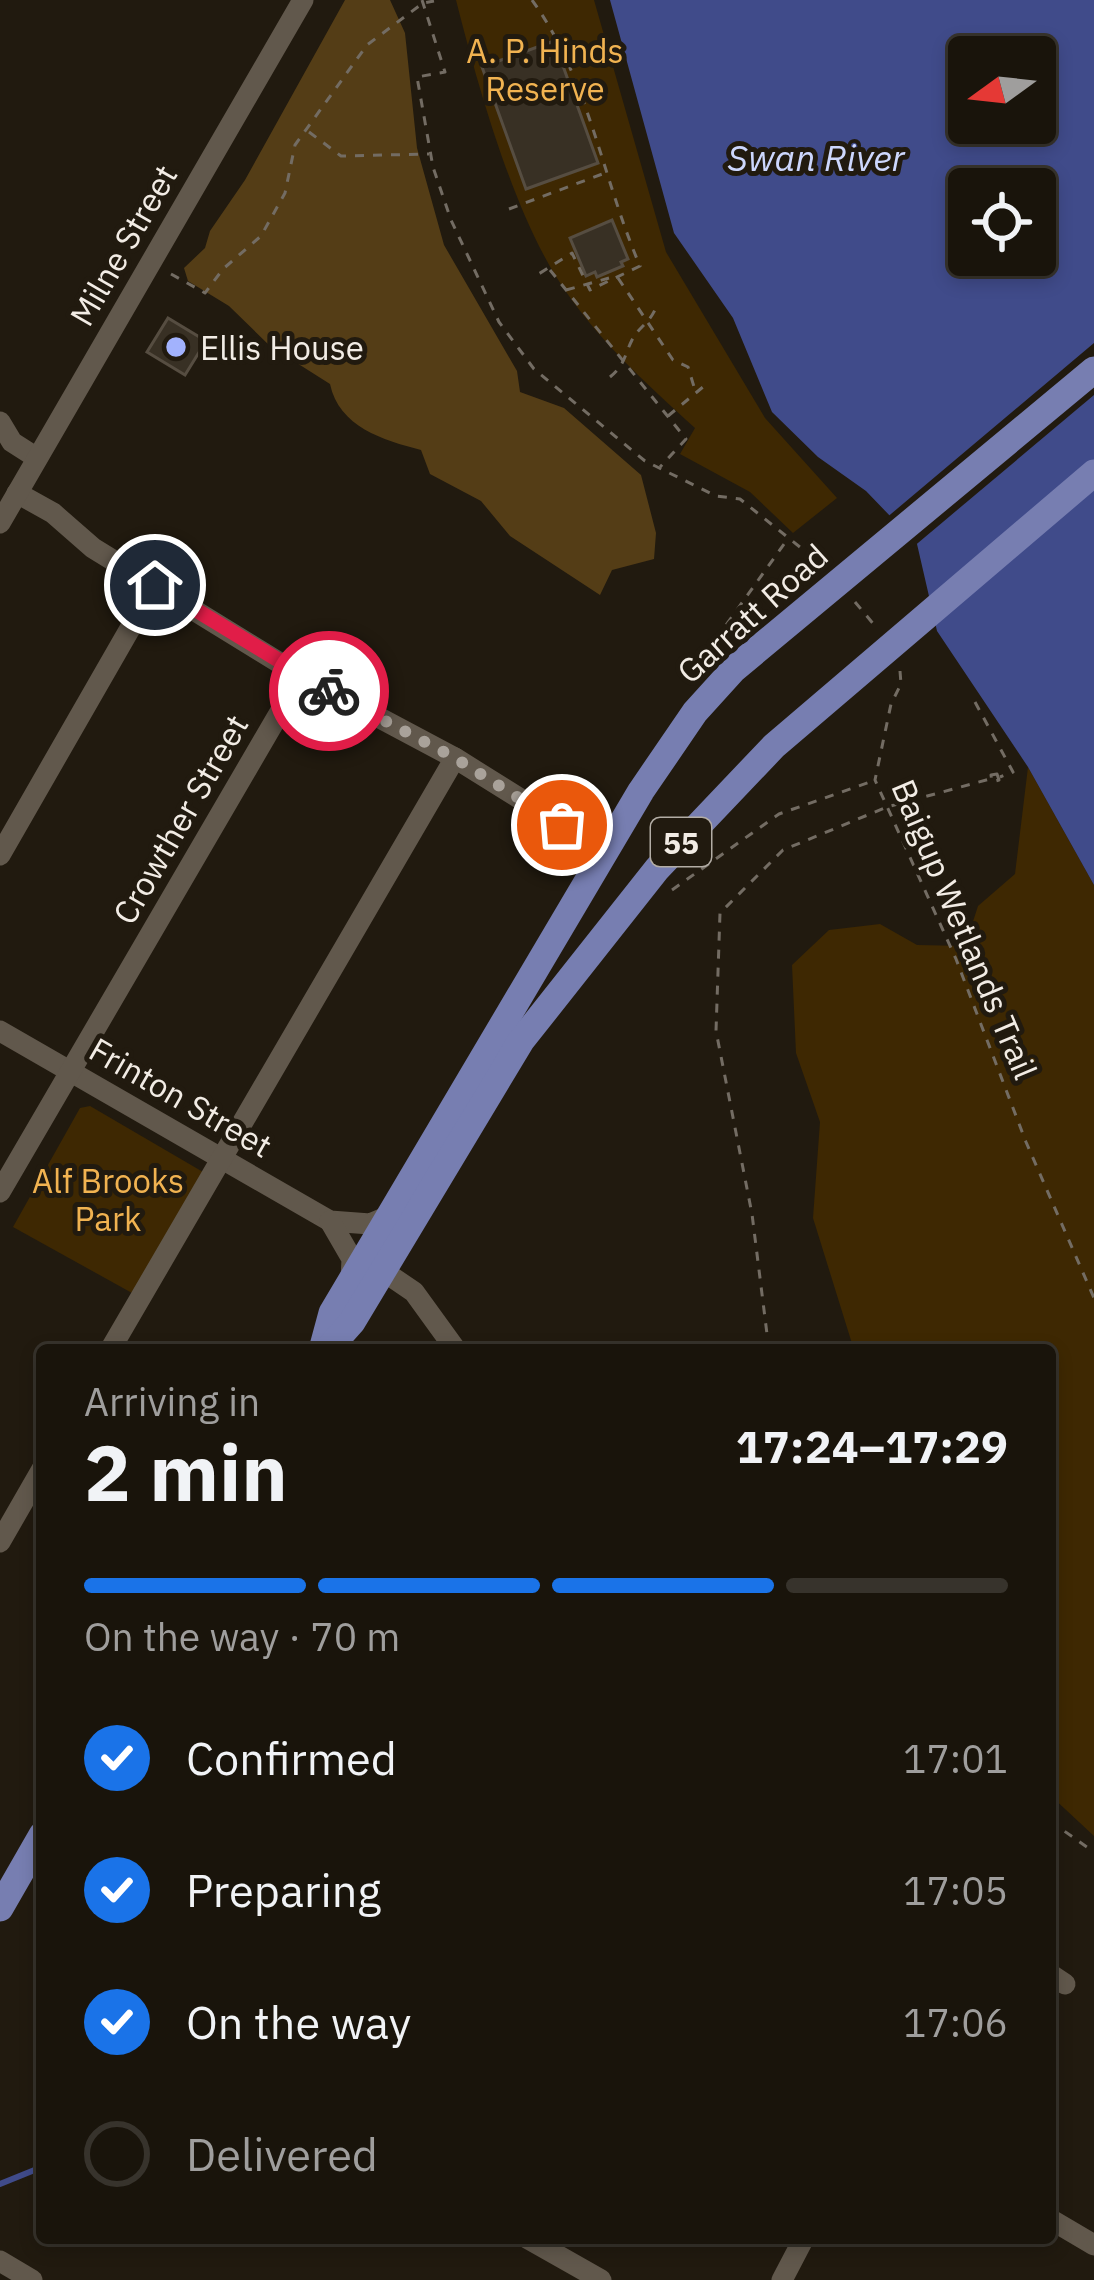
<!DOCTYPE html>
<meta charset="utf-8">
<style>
:root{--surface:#19140b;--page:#262119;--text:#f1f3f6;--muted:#9f9e9d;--line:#37332c;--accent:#1a73e8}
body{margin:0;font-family:"IBM Plex Sans",sans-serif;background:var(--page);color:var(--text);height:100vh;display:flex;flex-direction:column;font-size:45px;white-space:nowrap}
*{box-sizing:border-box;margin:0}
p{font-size:39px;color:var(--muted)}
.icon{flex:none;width:66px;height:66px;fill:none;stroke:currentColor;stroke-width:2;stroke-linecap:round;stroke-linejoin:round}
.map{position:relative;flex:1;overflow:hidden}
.drawer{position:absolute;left:36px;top:1344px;width:1020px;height:900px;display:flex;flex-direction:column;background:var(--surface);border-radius:12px;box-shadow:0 6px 18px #0003,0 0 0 3px var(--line)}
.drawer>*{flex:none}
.needle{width:78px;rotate:255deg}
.controls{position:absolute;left:948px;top:36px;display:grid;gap:24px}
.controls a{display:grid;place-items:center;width:108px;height:108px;border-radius:12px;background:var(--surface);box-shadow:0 6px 18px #0003,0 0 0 3px var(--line);font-size:60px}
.pin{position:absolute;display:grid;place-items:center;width:102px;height:102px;color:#fff;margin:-51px;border:6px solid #fff;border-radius:50%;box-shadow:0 3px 12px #0007}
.courier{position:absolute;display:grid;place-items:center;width:120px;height:120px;margin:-60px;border:9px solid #e11d48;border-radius:50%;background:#fff;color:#222;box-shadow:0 3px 15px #0007}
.head em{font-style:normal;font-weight:800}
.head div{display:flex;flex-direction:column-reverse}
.head{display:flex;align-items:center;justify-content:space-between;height:204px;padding:0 48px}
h1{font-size:78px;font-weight:800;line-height:90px}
.bar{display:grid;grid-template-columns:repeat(4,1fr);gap:18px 12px;align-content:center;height:144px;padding:0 48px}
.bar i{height:15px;border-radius:9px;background:var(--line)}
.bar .current{background:var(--accent)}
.bar p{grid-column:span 4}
ol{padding:0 48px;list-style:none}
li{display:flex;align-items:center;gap:36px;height:132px}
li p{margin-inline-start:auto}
li .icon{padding:12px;border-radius:50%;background:var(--accent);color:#fff;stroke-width:4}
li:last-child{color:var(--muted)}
li i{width:66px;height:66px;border:6px solid var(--line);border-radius:50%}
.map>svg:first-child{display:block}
</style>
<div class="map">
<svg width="1094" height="2280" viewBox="0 0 1094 2280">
<rect width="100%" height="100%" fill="#211a0f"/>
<g fill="#3e2802">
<path d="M456 0H594L666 252 765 418 837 498 793 533 750 492 680 454 695 428C645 382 594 337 557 278 512 207 477 83 456 0Z"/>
<polygon points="1028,767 1094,885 1094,1836 1050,1795 1050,1350 854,1350 813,1218 820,1122 796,1053 792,965 829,930 880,924 917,945 965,946 978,906 1015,874"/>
<polygon points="90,1106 203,1172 132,1293 13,1227 80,1108"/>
</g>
<path fill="#543d16" d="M345 0H390L405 33 417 148 444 245 517 371 520 392 564 408 641 475 656 533 654 559 612 570 600 595 510 536 481 501 430 474 421 450C383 440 339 427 330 384L270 346 229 306 188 281 184 268 205 248 210 231 245 180Z"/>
<path fill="#404b8a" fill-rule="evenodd" d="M610 0H1094V885L1028 767 937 631 917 544 866 491 818 457 772 412 733 318 674 233ZM969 57H1035V123H969ZM969 189H1035V255H969Z"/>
<polygon fill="#211a0f" points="1094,343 1094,395 912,548 885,519"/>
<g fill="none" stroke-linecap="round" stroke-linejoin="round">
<polyline stroke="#404b8a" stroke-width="6" points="0,2184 42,2167"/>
</g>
<g fill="#383024" stroke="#564d41" stroke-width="3">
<polygon points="554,41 598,163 526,189 482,67"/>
<polygon points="612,220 628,259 621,262 623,266 597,277 595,272 586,276 570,238"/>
<polygon points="168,318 206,341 185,375 147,352"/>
</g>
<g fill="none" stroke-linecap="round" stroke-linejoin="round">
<g stroke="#736c63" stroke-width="3" stroke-dasharray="9 9" stroke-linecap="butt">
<polyline points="422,0 445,72 417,77 433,167 451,220 499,322 534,369 645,461 716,496 740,499 821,564"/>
<path d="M532 0C589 79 602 178 640 266L590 290 572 253 537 275"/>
<polyline points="309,132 341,156 429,154"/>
<polyline points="509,209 605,173"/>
<polyline points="550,270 686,439 660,467"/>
<polyline points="171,274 205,293 223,269 261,236 285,193 295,145 367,45 423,3 434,1"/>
<polyline points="618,278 673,360 688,367 695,390"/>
<polyline points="566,290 609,278"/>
<path d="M610 377C625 365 624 356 632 340 639 326 650 324 657 305"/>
<polyline points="668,416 709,382"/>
<polyline points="855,602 876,627"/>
<polyline points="711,657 721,632 787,540"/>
<polyline points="900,671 901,684 891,704 875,780 956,959 1026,1142 1094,1298"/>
<polyline points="975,702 1013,772 1000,777"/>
<polygon points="997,774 999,780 992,782 991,775"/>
<polyline points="672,890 779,814 873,781"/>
<polyline points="769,1350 752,1214 716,1031 720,913 783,850 887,807 990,779"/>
<polyline points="1050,1821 1094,1852"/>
</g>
<g stroke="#61584c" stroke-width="21">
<polyline points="0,422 12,442 37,458"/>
<polyline points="17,493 53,513 93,548 301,676"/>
<polyline points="0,523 303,0"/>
<polyline points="0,855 155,585"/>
<polyline points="0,1031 330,1221 370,1224 389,1216"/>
<polyline points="0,1192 301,676 455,758 562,825"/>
<polyline points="330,1221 352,1259 351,1280"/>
<polyline points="370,1262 414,1292 456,1350"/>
<polyline points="110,1350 455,758"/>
<polyline points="0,1542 42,1469"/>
<polyline points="1050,1974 1065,1984"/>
<polyline points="1050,2219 1094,2245"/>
<polyline points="527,2238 601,2280"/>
<polyline points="0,2261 32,2280"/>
<polyline points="782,2280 804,2238"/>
</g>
<g stroke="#777eb1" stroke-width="27">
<polyline points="322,1350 332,1313 641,791 695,712 734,669 1094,370"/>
<polyline points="327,1350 352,1322 521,1041 657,869 774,746 1094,473"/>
<polyline points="0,1908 42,1835"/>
</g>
</g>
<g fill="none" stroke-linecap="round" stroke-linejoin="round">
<polyline stroke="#a9a29a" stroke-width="12" stroke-dasharray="0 21.6" points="329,691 455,758 562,825"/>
<polyline stroke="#e11d48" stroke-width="15" points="155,585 329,691"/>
</g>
<circle fill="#a2b2fd" stroke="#211a0f" stroke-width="4.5" cx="176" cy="347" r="12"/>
<g text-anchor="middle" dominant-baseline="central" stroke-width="10" stroke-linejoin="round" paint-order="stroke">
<rect fill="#211a0f" stroke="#b3ada5" stroke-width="3" x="651" y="818" width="60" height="48" rx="9"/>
<g font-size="30" font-weight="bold" fill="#f2ece5">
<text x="681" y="842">55</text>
</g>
<g font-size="33" fill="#f1b351" stroke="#211a0f">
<text x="545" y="50">A. P. Hinds<tspan x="545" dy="38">Reserve</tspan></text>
<text x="108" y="1180">Alf Brooks<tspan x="108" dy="38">Park</tspan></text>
</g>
<g font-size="33" fill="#f2ece5" stroke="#211a0f">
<text transform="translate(123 245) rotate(-60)">Milne Street</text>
<text transform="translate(752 613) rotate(-42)">Garratt Road</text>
<text transform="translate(180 819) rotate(-60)">Crowther Street</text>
<text transform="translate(965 929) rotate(67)">Baigup Wetlands Trail</text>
<text transform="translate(181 1097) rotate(30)">Frinton Street</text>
</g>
<g font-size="33" fill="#f2ece5" stroke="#211a0f" text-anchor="start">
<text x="200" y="347">Ellis House</text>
</g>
<g font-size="36" font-style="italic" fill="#cdd7fd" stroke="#211a0f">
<text x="816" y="157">Swan River</text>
</g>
</g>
</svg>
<div class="controls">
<a><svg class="needle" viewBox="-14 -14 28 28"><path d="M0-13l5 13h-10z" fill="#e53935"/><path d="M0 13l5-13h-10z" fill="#9f9e9d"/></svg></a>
<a><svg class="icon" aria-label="locate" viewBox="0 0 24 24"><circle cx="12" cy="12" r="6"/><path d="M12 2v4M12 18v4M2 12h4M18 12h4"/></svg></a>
</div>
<div class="pin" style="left:562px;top:825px;background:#ea580c"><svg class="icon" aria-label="bag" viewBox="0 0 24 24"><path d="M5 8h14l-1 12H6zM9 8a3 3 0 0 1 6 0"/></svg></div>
<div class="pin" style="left:155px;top:585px;background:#1f2937"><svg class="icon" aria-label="home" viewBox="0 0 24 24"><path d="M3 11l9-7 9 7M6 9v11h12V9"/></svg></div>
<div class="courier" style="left:329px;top:691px"><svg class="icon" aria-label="bike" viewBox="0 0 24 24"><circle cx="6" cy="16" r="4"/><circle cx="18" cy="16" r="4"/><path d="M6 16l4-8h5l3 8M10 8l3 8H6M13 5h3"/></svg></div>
<section class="drawer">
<div class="head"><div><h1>2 min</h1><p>Arriving in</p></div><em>17:24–17:29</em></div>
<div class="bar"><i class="current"></i><i class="current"></i><i class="current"></i><i></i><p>On the way · 70 m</p></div>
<ol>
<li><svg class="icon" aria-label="check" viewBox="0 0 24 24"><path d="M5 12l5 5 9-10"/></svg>Confirmed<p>17:01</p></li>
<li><svg class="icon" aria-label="check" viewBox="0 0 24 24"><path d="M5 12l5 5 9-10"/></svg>Preparing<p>17:05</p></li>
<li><svg class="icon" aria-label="check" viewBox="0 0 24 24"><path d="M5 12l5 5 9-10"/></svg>On the way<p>17:06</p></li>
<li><i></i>Delivered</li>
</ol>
</section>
</div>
